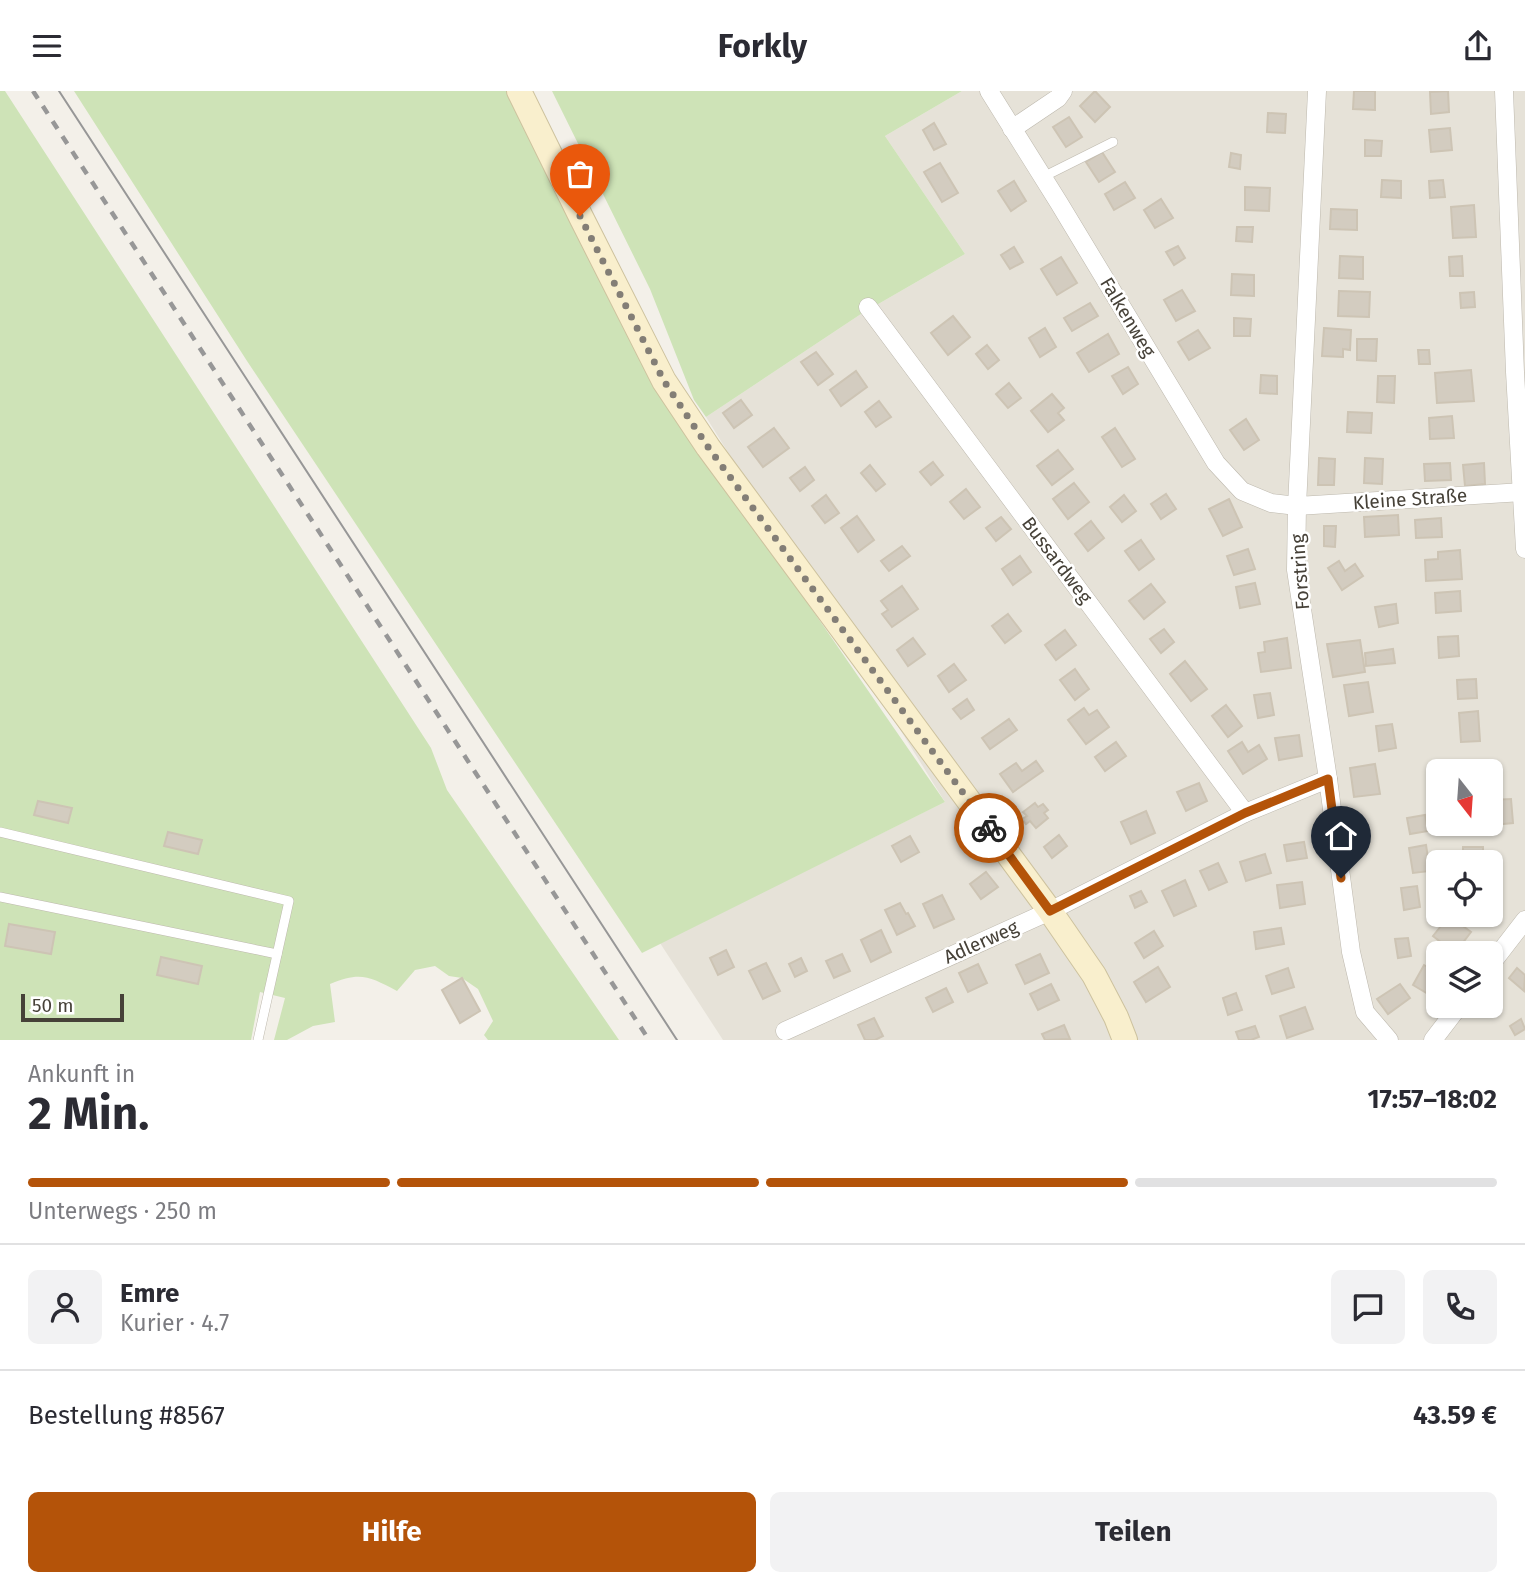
<!DOCTYPE html>
<html lang="de">
<meta charset="utf-8">
<style>
:root{--surface:#fff;--page:#f2f2f3;--text:#2b2b33;--muted:#7c7c81;--line:#e1e1e2;--accent:#b45309}
body{margin:0;font-family:"Fira Sans",sans-serif;background:var(--page);color:var(--text);height:100vh;display:flex;flex-direction:column;font-size:26px;white-space:nowrap}
*{box-sizing:border-box;margin:0}
p{font-size:23px;color:var(--muted)}
.icon{flex:none;width:38px;height:38px;fill:none;stroke:currentColor;stroke-width:2;stroke-linecap:round;stroke-linejoin:round}
.map{position:relative;height:949px;overflow:hidden}
.drawer{display:flex;flex-direction:column;background:var(--surface);flex:1}
.drawer>*{flex:none}
.needle{width:46px;rotate:163deg}
.tools{position:absolute;left:1426px;top:668px;display:grid;gap:14px}
.tools a{display:grid;place-items:center;width:77px;height:77px;border-radius:10px;background:var(--surface);box-shadow:0 2px 5px #0004;font-size:35px}
.scale{position:absolute;left:21px;bottom:18px;width:103px;box-sizing:border-box;padding-left:7px;border:4px solid #464138;border-top:0;font-size:19px;line-height:24px;white-space:nowrap;color:#464138;-webkit-text-stroke:5px #fff;paint-order:stroke}
.pin{position:absolute;display:grid;place-items:center;width:60px;height:60px;color:#fff;margin:-72px -30px;border-radius:50% 50% 50% 0;rotate:-45deg;box-shadow:0 0 7px #0007}
.pin .icon{rotate:45deg}
.courier{position:absolute;display:grid;place-items:center;width:70px;height:70px;margin:-35px;border:5px solid #b45309;border-radius:50%;background:#fff;color:#222;box-shadow:0 2px 9px #0007}
.head em{font-style:normal;font-weight:700}
.head div{display:flex;flex-direction:column-reverse}
.head{display:flex;align-items:center;justify-content:space-between;height:119px;padding:0 28px}
h1{font-size:46px;font-weight:700;line-height:52px}
.bar{display:grid;grid-template-columns:repeat(4,1fr);gap:10px 7px;align-content:center;height:84px;padding:0 28px}
.bar i{height:9px;border-radius:5px;background:var(--line)}
.bar .on{background:var(--accent)}
.bar p{grid-column:span 4}
.line{display:flex;align-items:center;gap:18px;padding:0 28px;border-top:2px solid var(--line)}
.line div{flex:1}
.round{display:grid;place-items:center;flex:none;width:74px;height:74px;border-radius:10px;background:var(--page)}
.button{display:flex;gap:14px;margin-top:auto;padding:14px 28px}
.button a{flex:1;height:80px;border-radius:10px;background:var(--accent);color:#fff;font-size:28px;font-weight:700;line-height:80px;text-align:center}
.button a+a{background:var(--page);color:var(--text)}
header{display:flex;justify-content:space-between;align-items:center;height:91px;padding:0 28px;background:var(--surface);font-size:32px;font-weight:700}
.map>svg:first-child{display:block}
</style>
<header><svg class="icon" aria-label="menu" viewBox="0 0 24 24"><path d="M4 6h16M4 12h16M4 18h16"/></svg>Forkly<svg class="icon" aria-label="share" viewBox="0 0 24 24"><path d="M12 15V3M7 8l5-5 5 5M5 13v7h14v-7"/></svg></header>
<div class="map">
<svg width="1525" height="949" viewBox="0 0 1525 949">
<rect width="100%" height="100%" fill="#f3f0e9"/>
<path fill="#e6e2d8" fill-rule="evenodd" d="M962 0H1525V949H723L660 852 945 711 706 326 861 223 965 163 885 45ZM1438 681H1491V733H1438ZM1438 772H1491V824H1438ZM1438 863H1491V915H1438Z"/>
<g fill="#cee3b7">
<path d="M0 0H5L431 657 447 699 619 949H488L484 944 493 930 478 898 462 887 449 885 435 875 415 879 397 900C370 886 361 880 330 893L335 931 313 935 287 949H274L285 907 260 901 251 949H0Z"/>
<polygon points="74,0 508,0 659,297 945,711 642,862 247,270"/>
<polygon points="552,0 962,0 885,45 965,163 861,223 706,326 694,309 650,198"/>
</g>
<g fill="#d3ccc0" stroke="#cdc4b4" stroke-width="2">
<polygon points="1095,0 1110,16 1095,31 1080,15"/>
<polygon points="1354,0 1375,0 1375,19 1353,18"/>
<polygon points="1448,0 1449,21 1431,23 1430,1"/>
<polygon points="1268,22 1286,23 1285,42 1267,41"/>
<polygon points="1069,26 1082,46 1066,56 1053,36"/>
<polygon points="934,32 946,53 934,59 923,39"/>
<polygon points="1450,37 1452,59 1431,61 1429,39"/>
<polygon points="1365,49 1382,50 1381,65 1365,65"/>
<polygon points="1102,61 1115,81 1099,91 1086,71"/>
<polygon points="1231,62 1241,64 1240,78 1229,76"/>
<polygon points="940,72 958,102 942,111 924,81"/>
<polygon points="1382,89 1401,90 1401,107 1381,106"/>
<polygon points="1443,89 1445,106 1430,107 1429,90"/>
<polygon points="1014,90 1026,110 1011,120 998,100"/>
<polygon points="1125,91 1135,107 1114,119 1105,103"/>
<polygon points="1245,96 1270,97 1269,120 1245,119"/>
<polygon points="1161,108 1173,127 1155,137 1144,119"/>
<polygon points="1474,114 1476,146 1453,147 1451,116"/>
<polygon points="1331,118 1357,119 1357,139 1330,138"/>
<polygon points="1237,136 1253,136 1252,151 1236,150"/>
<polygon points="1178,155 1185,167 1174,174 1166,161"/>
<polygon points="1014,156 1023,171 1010,178 1001,164"/>
<polygon points="1340,165 1363,166 1363,188 1339,187"/>
<polygon points="1462,165 1463,185 1450,185 1449,166"/>
<polygon points="1061,166 1077,192 1057,204 1041,178"/>
<polygon points="1232,183 1254,184 1254,205 1231,204"/>
<polygon points="1182,199 1195,220 1176,230 1164,209"/>
<polygon points="1339,200 1370,201 1369,226 1338,225"/>
<polygon points="1474,201 1475,216 1461,217 1460,202"/>
<polygon points="1090,212 1098,225 1072,240 1064,227"/>
<polygon points="953,225 970,246 948,264 931,242"/>
<polygon points="1234,227 1251,228 1250,245 1234,245"/>
<polygon points="1045,237 1056,256 1040,266 1029,247"/>
<polygon points="1324,237 1351,239 1350,259 1343,258 1343,266 1322,265"/>
<polygon points="1198,239 1210,257 1189,269 1178,251"/>
<polygon points="1108,243 1119,263 1089,281 1077,262"/>
<polygon points="1357,248 1377,248 1376,270 1357,269"/>
<polygon points="987,254 999,269 988,278 976,263"/>
<polygon points="1418,259 1429,259 1430,273 1419,273"/>
<polygon points="816,261 833,283 818,294 801,271"/>
<polygon points="1128,276 1138,293 1123,303 1112,285"/>
<polygon points="1471,279 1474,310 1437,312 1435,282"/>
<polygon points="856,280 867,296 841,315 830,299"/>
<polygon points="1261,284 1277,285 1277,303 1260,302"/>
<polygon points="1378,285 1395,285 1394,312 1377,311"/>
<polygon points="1009,292 1021,307 1008,317 996,303"/>
<polygon points="1052,303 1064,317 1058,322 1064,329 1048,341 1031,320"/>
<polygon points="741,309 752,324 734,337 723,322"/>
<polygon points="879,310 891,326 876,336 865,321"/>
<polygon points="1348,321 1372,322 1371,342 1347,341"/>
<polygon points="1452,325 1454,347 1430,348 1429,327"/>
<polygon points="1246,328 1259,349 1244,359 1230,339"/>
<polygon points="774,337 789,357 763,376 748,356"/>
<polygon points="1115,337 1135,368 1122,376 1102,346"/>
<polygon points="1058,359 1073,378 1052,394 1037,375"/>
<polygon points="1319,367 1335,368 1334,394 1318,394"/>
<polygon points="1365,367 1383,368 1382,393 1364,392"/>
<polygon points="933,371 943,384 931,394 920,381"/>
<polygon points="1450,372 1451,389 1425,390 1424,373"/>
<polygon points="1484,372 1485,393 1465,395 1463,374"/>
<polygon points="870,374 885,393 876,400 861,382"/>
<polygon points="805,376 814,389 800,400 790,387"/>
<polygon points="1074,392 1089,411 1068,428 1053,408"/>
<polygon points="966,398 980,416 964,428 950,411"/>
<polygon points="1166,403 1176,418 1161,428 1151,413"/>
<polygon points="826,404 839,422 825,432 812,415"/>
<polygon points="1124,404 1136,420 1122,431 1110,416"/>
<polygon points="1229,408 1242,436 1223,445 1209,418"/>
<polygon points="1398,424 1399,444 1365,446 1364,426"/>
<polygon points="857,425 874,449 858,461 841,437"/>
<polygon points="1001,426 1011,438 996,450 986,437"/>
<polygon points="1441,427 1442,446 1416,447 1415,429"/>
<polygon points="1091,430 1104,447 1088,460 1075,443"/>
<polygon points="1324,435 1336,435 1335,456 1324,455"/>
<polygon points="1141,449 1154,468 1139,479 1125,460"/>
<polygon points="902,455 910,465 889,480 881,470"/>
<polygon points="1248,458 1255,478 1234,484 1227,465"/>
<polygon points="1460,459 1462,488 1426,490 1425,469 1438,468 1438,461"/>
<polygon points="1020,465 1031,481 1013,494 1002,478"/>
<polygon points="1339,470 1345,480 1355,473 1363,485 1342,499 1328,477"/>
<polygon points="1255,492 1260,513 1240,517 1236,496"/>
<polygon points="1151,493 1165,511 1144,528 1129,510"/>
<polygon points="902,495 918,518 892,536 882,523 888,519 881,510"/>
<polygon points="1460,500 1461,520 1436,522 1435,502"/>
<polygon points="1396,513 1398,532 1379,536 1375,516"/>
<polygon points="1008,523 1021,540 1005,552 992,535"/>
<polygon points="1164,538 1174,551 1161,562 1150,548"/>
<polygon points="1065,539 1076,554 1056,569 1045,554"/>
<polygon points="1458,545 1459,565 1439,567 1438,546"/>
<polygon points="913,547 925,563 908,575 897,559"/>
<polygon points="1287,547 1291,577 1261,581 1258,562 1265,561 1264,551"/>
<polygon points="1360,549 1365,581 1333,586 1327,553"/>
<polygon points="1393,558 1395,572 1366,575 1365,562"/>
<polygon points="1185,570 1207,598 1191,610 1170,583"/>
<polygon points="954,573 966,589 949,601 938,585"/>
<polygon points="1075,578 1089,598 1075,609 1060,589"/>
<polygon points="1476,588 1477,607 1458,608 1457,589"/>
<polygon points="1368,591 1373,621 1349,625 1344,594"/>
<polygon points="1270,602 1274,624 1258,627 1254,604"/>
<polygon points="967,608 974,619 961,628 953,618"/>
<polygon points="1226,614 1242,635 1228,646 1212,625"/>
<polygon points="1084,617 1089,624 1097,619 1109,636 1086,653 1068,629"/>
<polygon points="1478,620 1480,650 1461,651 1459,622"/>
<polygon points="1009,628 1017,639 990,658 982,647"/>
<polygon points="1392,633 1396,657 1379,660 1376,635"/>
<polygon points="1299,644 1302,665 1279,669 1275,647"/>
<polygon points="1116,651 1126,665 1105,680 1095,666"/>
<polygon points="1242,651 1248,661 1259,654 1267,668 1243,683 1228,660"/>
<polygon points="1036,670 1043,680 1013,701 1000,683 1016,672 1022,680"/>
<polygon points="1475,672 1475,681 1457,681 1457,673"/>
<polygon points="1375,673 1380,703 1354,706 1350,677"/>
<polygon points="1199,692 1207,710 1186,720 1177,701"/>
<polygon points="1511,708 1513,732 1493,734 1491,709"/>
<polygon points="38,710 72,717 68,732 34,724"/>
<polygon points="1035,712 1038,716 1043,713 1048,719 1044,722 1048,727 1036,737 1030,730 1026,733 1022,728 1027,725 1023,721"/>
<polygon points="1146,720 1155,742 1131,753 1121,731"/>
<polygon points="1425,724 1428,740 1410,743 1407,727"/>
<polygon points="168,741 202,749 198,763 164,755"/>
<polygon points="1059,744 1067,755 1052,767 1044,756"/>
<polygon points="910,745 919,761 901,771 892,755"/>
<polygon points="1304,751 1307,767 1287,770 1284,754"/>
<polygon points="1426,754 1430,780 1413,782 1409,757"/>
<rect x="1463" y="756" width="20" height="16"/>
<polygon points="1265,763 1271,782 1246,790 1240,771"/>
<polygon points="1218,772 1227,791 1209,799 1200,780"/>
<polygon points="986,781 998,796 981,808 970,793"/>
<polygon points="1185,789 1196,815 1174,825 1162,800"/>
<polygon points="1302,791 1305,813 1280,817 1277,794"/>
<polygon points="1417,795 1420,816 1404,819 1401,797"/>
<polygon points="1141,800 1147,811 1135,817 1130,805"/>
<polygon points="942,804 954,828 934,837 923,813"/>
<polygon points="900,812 906,823 908,822 915,835 897,844 885,819"/>
<polygon points="1491,813 1499,816 1491,833 1470,824 1491,824"/>
<polygon points="1449,825 1471,841 1455,862 1433,845"/>
<polygon points="9,833 55,841 51,863 5,855"/>
<polygon points="1281,837 1284,853 1256,858 1254,841"/>
<polygon points="881,839 891,861 871,871 861,849"/>
<polygon points="1154,840 1163,855 1144,867 1135,852"/>
<polygon points="1408,847 1411,865 1398,867 1395,848"/>
<polygon points="726,859 734,876 718,884 710,867"/>
<polygon points="842,863 850,880 834,887 826,870"/>
<polygon points="1040,863 1049,882 1025,893 1016,874"/>
<polygon points="161,866 202,875 198,893 157,884"/>
<polygon points="801,867 807,880 795,886 789,873"/>
<polygon points="766,872 780,900 763,908 749,880"/>
<polygon points="978,873 987,892 968,901 959,882"/>
<polygon points="1424,874 1438,882 1438,901 1435,907 1413,894"/>
<polygon points="1158,876 1170,896 1146,911 1134,891"/>
<polygon points="1288,877 1294,896 1272,903 1266,885"/>
<polygon points="1517,877 1525,884 1524,900 1509,887"/>
<polygon points="462,887 480,920 460,932 442,899"/>
<polygon points="1051,893 1059,909 1038,919 1030,903"/>
<polygon points="1400,893 1410,907 1388,923 1377,908"/>
<polygon points="946,897 953,911 933,921 926,907"/>
<polygon points="1236,902 1242,919 1228,924 1223,907"/>
<polygon points="1305,916 1313,938 1287,947 1280,925"/>
<polygon points="874,927 883,945 875,949 865,949 858,934"/>
<polygon points="1521,928 1525,938 1515,944 1510,935"/>
<polygon points="1064,934 1070,948 1045,949 1042,943"/>
<polygon points="1255,935 1259,946 1251,949 1239,949 1236,941"/>
</g>
<g fill="none" stroke-linecap="round" stroke-linejoin="round">
<g stroke="#bdb8ad" stroke-width="10">
<g id="lane">
<polyline points="1043,86 1113,51"/>
<polyline points="0,741 289,810 258,949"/>
<polyline points="0,806 277,863"/>
</g>
</g>
<g stroke="#bdb8ad" stroke-width="19">
<g id="street">
<polyline points="989,0 1059,112 1216,372 1242,400 1271,412 1297,415 1523,401"/>
<polyline points="1317,0 1297,415 1296,479 1328,688 1351,861 1365,921 1389,949"/>
<polyline points="1504,0 1515,281 1525,458"/>
<polyline points="1012,38 1058,7 1063,0"/>
<polyline points="868,216 1245,722"/>
<polyline points="1491,873 1525,829"/>
<polyline points="785,940 1050,820 1245,722 1328,688"/>
<polyline points="1433,949 1459,915"/>
</g>
</g>
<g stroke="#cdc29e" stroke-width="26">
<polyline id="secondary" points="519,0 581,126 664,290 708,356 1050,820 1094,884 1116,926 1125,949"/>
</g>
<use href="#lane" stroke="#fff" stroke-width="9"/>
<use href="#street" stroke="#fff" stroke-width="18"/>
<use href="#secondary" stroke="#f9efcd" stroke-width="24"/>
<polyline stroke="#979797" stroke-width="2" points="59,0 677,949"/>
<polyline stroke="#979797" stroke-width="4.5" stroke-dasharray="9 9" stroke-linecap="butt" points="33,0 649,949"/>
</g>
<g fill="none" stroke-linecap="round" stroke-linejoin="round">
<polyline stroke="#837e76" stroke-width="7" stroke-dasharray="0 12.6" points="580,125 664,290 708,356 989,737"/>
<polyline stroke="#b45309" stroke-width="9" points="989,737 1050,820 1245,722 1328,688 1341,787"/>
</g>
<g text-anchor="middle" dominant-baseline="central" stroke-width="5" stroke-linejoin="round" paint-order="stroke">
<g font-size="19" fill="#464138" stroke="#fff">
<text transform="translate(1128 226) rotate(59)">Falkenweg</text>
<text transform="translate(1410 408) rotate(-4)">Kleine Straße</text>
<text transform="translate(1057 469) rotate(53)">Bussardweg</text>
<text transform="translate(1300 481) rotate(-94)">Forstring</text>
<text transform="translate(981 851) rotate(-24)">Adlerweg</text>
</g>
</g>
</svg>
<div class="tools">
<a><svg class="needle" viewBox="-14 -14 28 28"><path d="M0-13l5 13h-10z" fill="#e53935"/><path d="M0 13l5-13h-10z" fill="#7c7c81"/></svg></a>
<a><svg class="icon" aria-label="locate" viewBox="0 0 24 24"><circle cx="12" cy="12" r="6"/><path d="M12 2v4M12 18v4M2 12h4M18 12h4"/></svg></a>
<a><svg class="icon" aria-label="layers" viewBox="0 0 24 24"><path d="M12 4l9 5-9 5-9-5zM3 14l9 5 9-5"/></svg></a>
</div>
<div class="scale">50 m</div>
<div class="pin" style="left:580px;top:125px;background:#ea580c"><svg class="icon" aria-label="bag" viewBox="0 0 24 24"><path d="M5 8h14l-1 12H6zM9 8a3 3 0 0 1 6 0"/></svg></div>
<div class="pin" style="left:1341px;top:787px;background:#1f2937"><svg class="icon" aria-label="home" viewBox="0 0 24 24"><path d="M3 11l9-7 9 7M6 9v11h12V9"/></svg></div>
<div class="courier" style="left:989px;top:737px"><svg class="icon" aria-label="bike" viewBox="0 0 24 24"><circle cx="6" cy="16" r="4"/><circle cx="18" cy="16" r="4"/><path d="M6 16l4-8h5l3 8M10 8l3 8H6M13 5h3"/></svg></div>
</div>
<section class="drawer">
<div class="head"><div><h1>2 Min.</h1><p>Ankunft in</p></div><em>17:57–18:02</em></div>
<div class="bar"><i class="on"></i><i class="on"></i><i class="on"></i><i></i><p>Unterwegs · 250 m</p></div>
<div class="line" style="height:126px"><a class="round"><svg class="icon" aria-label="person" viewBox="0 0 24 24"><circle cx="12" cy="8" r="4"/><path d="M4 21q1-7 8-7t8 7"/></svg></a><div><b>Emre</b><p>Kurier · 4.7</p></div><a class="round"><svg class="icon" aria-label="chat" viewBox="0 0 24 24"><path d="M4 5h16v11H9l-5 4z"/></svg></a><a class="round"><svg class="icon" aria-label="phone" viewBox="0 0 24 24"><path d="M5 4h4l2 5-3 2q2 4 5 5l2-3 5 2v4C11 20 4 13 5 4z"/></svg></a></div>
<div class="line" style="height:91px"><div>Bestellung #8567</div><b>43.59 €</b></div>
<div class="button"><a>Hilfe</a><a>Teilen</a></div>
</section>
